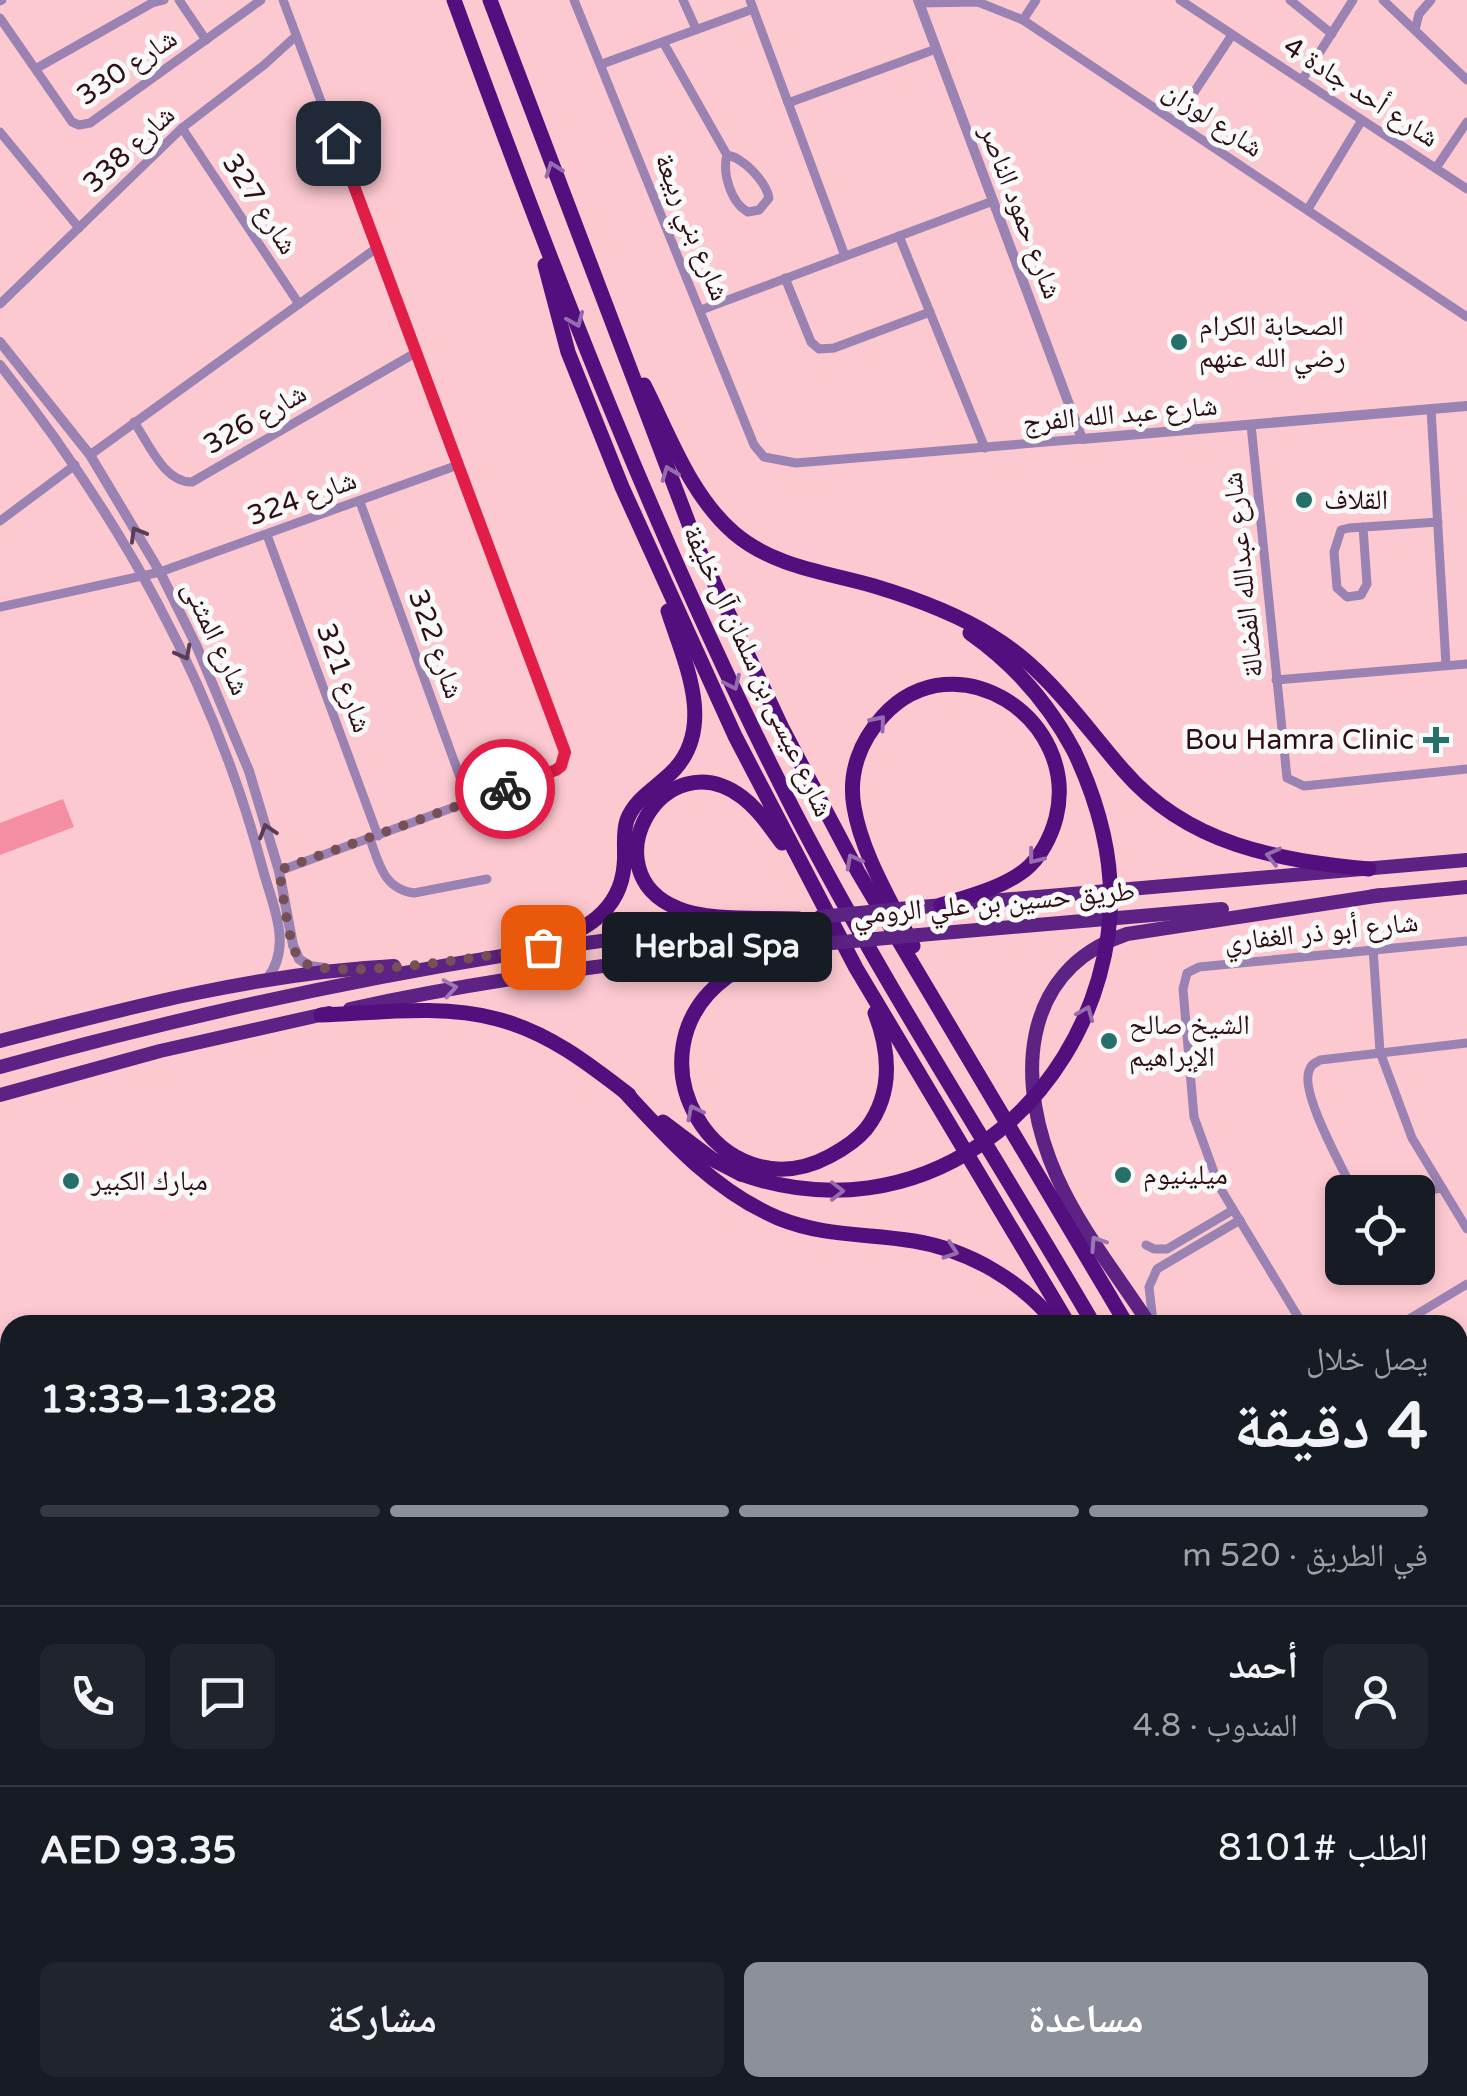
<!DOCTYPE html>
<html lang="ar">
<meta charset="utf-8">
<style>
:root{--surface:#171b24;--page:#20242c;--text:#f1f3f6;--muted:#9ea1a6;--line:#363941;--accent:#8c9099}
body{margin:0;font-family:"Varela Round","Noto Naskh Arabic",sans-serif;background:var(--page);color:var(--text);direction:rtl;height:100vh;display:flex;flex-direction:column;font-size:38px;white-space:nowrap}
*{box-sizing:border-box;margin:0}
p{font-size:32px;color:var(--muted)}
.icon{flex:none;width:55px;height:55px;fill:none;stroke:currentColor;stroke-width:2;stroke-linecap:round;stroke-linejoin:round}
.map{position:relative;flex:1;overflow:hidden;direction:ltr}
.details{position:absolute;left:0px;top:1315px;width:1468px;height:782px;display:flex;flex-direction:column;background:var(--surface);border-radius:30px 30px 0 0;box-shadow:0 5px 15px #0003;direction:rtl}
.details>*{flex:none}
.buttons{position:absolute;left:1325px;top:1175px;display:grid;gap:20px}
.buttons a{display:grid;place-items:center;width:110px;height:110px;border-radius:15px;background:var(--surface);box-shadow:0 5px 15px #0003;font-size:50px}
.pin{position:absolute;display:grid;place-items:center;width:85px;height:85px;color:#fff;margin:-42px;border-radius:20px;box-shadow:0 5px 15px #0006}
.courier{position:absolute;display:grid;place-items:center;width:100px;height:100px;margin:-50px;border:8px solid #e11d48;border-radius:50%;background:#fff;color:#222;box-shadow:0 2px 12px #0007}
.bubble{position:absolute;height:70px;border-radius:15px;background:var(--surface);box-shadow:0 5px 15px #0003;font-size:32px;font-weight:800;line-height:70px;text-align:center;direction:rtl}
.head em{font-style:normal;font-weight:800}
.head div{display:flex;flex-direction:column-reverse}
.head{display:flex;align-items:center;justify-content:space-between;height:170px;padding:0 40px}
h1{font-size:65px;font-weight:800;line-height:75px}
.bar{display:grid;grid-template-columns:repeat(4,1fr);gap:15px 10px;align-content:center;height:120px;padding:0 40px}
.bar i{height:12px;border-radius:8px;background:var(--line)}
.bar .on{background:var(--accent)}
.bar p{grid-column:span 4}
.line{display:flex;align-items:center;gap:25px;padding:0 40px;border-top:2px solid var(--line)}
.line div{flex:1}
.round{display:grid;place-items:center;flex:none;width:105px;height:105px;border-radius:15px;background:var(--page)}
.primary-button{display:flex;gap:20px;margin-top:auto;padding:20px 40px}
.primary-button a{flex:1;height:115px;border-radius:15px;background:var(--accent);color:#fff;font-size:40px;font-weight:800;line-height:115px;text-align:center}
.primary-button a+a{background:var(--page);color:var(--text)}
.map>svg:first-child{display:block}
</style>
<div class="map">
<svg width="1467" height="2096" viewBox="0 0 1467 2096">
<rect width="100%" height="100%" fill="#fdc9d1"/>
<polygon fill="#f48ea2" points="63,799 74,827 0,855 0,823"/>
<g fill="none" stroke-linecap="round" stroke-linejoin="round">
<g stroke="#9a82b2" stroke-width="9">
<polyline points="179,0 206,40"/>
<polyline points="574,0 754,445 764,457 796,463 1082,439"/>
<polyline points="683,0 696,29"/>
<polyline points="750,0 845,256"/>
<polyline points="1180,0 1467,189"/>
<polyline points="1290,0 1332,34"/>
<polyline points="1383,0 1467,80"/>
<polyline points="0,1 2,0"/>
<polyline points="919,3 978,2 1023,20 1467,317"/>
<polyline points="0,18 72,122 79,125 90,123 261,0"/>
<polyline points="1023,20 1036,0"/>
<polyline points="1415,30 1419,14 1431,0"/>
<path d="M663 42 727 155C722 173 731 203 748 212L759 210 769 198C766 182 744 158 727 155"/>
<polyline points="602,64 753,9"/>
<polyline points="37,68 152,3 164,0"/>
<polyline points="1302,80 1353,0"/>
<polyline points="788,103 936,49"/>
<polyline points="1175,121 1232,35"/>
<polyline points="182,128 299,304"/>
<polyline points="0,132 79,228"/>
<polyline points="1436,168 1467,122"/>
<polyline points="1308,209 1362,120"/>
<polyline points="899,236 985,448"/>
<polyline points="785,278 811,342 819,349 834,348 930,312"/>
<polyline points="0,304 182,128 264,65 296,36"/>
<polyline points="701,310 993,201"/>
<polyline points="1431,409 1446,665"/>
<path d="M134 422C148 442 164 483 192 482L417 352"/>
<polyline points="1251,425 1287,778 1304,786 1467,769"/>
<polyline points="90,455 378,247"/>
<polyline points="360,502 469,802"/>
<polyline points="0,521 75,465"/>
<polyline points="1363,527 1367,584 1361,595 1347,597 1337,588 1334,552 1341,530 1349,528 1438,522"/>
<polyline points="267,535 378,836"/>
<polyline points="0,607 160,572 458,465"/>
<polyline points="1276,680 1467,664"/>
<path d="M370 839C379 864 384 889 414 893L487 879"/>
<polyline points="279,871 556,770 561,766 565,752 283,0"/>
<polyline points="1373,948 1380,1052 1412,1138 1467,1229"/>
<path d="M1354 1192C1343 1169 1300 1093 1309 1071 1311 1064 1314 1064 1320 1060L1467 1043"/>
<polyline points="1417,1192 1442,1188"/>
<polyline points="1146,1245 1154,1249 1167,1249 1233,1210"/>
<polyline points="1153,1322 1149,1287 1157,1269 1240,1220"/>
<polyline points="1303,1325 1219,1186 1194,1117 1183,989 1187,973 1199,967 1467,941"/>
<polyline points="1399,1325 1467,1284"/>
<polyline points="1458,1411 1467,1405"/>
<polyline points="1458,1580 1467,1596"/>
<polyline points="0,1958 10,1955"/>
<polyline points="0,2066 10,2063"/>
<polyline points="172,2088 174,2096"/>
<polyline points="481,2088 483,2096"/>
<polyline points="677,2088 679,2096"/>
<polyline points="1390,2088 1393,2096"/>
<polyline points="132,2096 159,2088"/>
<polyline points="892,2096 920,2088"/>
<polyline points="1257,2096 1286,2088"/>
</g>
<g stroke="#9a82b2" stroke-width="10">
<polyline points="918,0 1082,439 1467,406"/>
<polyline points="0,342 90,455 160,572 197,647 249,771 279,871 293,945 299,959 310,966 325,968"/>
<path d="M0 365C120 517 213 681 263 870 273 907 293 945 267 979"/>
<polyline points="0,1881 10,1878"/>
<polyline points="1458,2071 1467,2086"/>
<polyline points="568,2088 571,2096"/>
<polyline points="588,2088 591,2096"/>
</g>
<polyline stroke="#7c569c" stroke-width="12" points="1458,1813 1467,1827"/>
<g stroke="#5c2284" stroke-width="14">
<polyline points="1373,896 1467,887"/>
<polyline points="909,908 1467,860"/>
<polyline points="919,935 1222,909"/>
<path d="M350 1009C509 974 669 956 832 943"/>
<path d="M0 1041C130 1007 259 973 394 966"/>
<path d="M0 1067C247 998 494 949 750 923"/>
<polyline points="0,1095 160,1051 329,1013"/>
<path d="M1150 1325C1119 1277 1080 1229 1057 1177 1016 1086 1017 971 1127 934L1382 895"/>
</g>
<g stroke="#530f7d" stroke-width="15">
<path d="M454 0C554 274 660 549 793 809 884 986 994 1153 1094 1325"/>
<polyline points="490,0 698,548 782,728 858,872 1127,1325"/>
<polyline points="545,265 568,352 622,487 735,736 856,968 1069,1325"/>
<path d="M644 385C670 436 690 495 734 533 774 567 825 572 874 586 914 598 957 614 992 636 1048 670 1082 723 1124 771 1188 845 1277 860 1369 869"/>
<path d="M970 633C1014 664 1049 704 1074 751"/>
<path d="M782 843C770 827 758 809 742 797 663 738 588 871 677 908 708 922 764 917 799 919"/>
<path d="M805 945C779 953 750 961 727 977 622 1054 718 1216 830 1156 843 1149 857 1140 866 1129 893 1094 890 1052 875 1013"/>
<path d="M913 946C892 902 862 855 854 807 848 773 860 741 883 716 955 637 1081 718 1056 818 1051 837 1040 858 1025 870 1002 888 969 896 941 905"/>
<path d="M543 947C582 931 620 913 624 866 626 851 622 835 627 820 636 797 658 787 674 770 716 725 684 661 668 611"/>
<path d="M321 1015C378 1013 441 1004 497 1019 548 1032 589 1064 629 1095"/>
<path d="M625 1092C670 1141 715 1191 778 1218 825 1237 866 1233 914 1241 969 1250 1022 1281 1057 1325"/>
<polyline points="663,1122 712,1159 741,1174"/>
<polyline points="1458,1879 1467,1895"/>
<polyline points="1458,1939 1467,1955"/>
<polyline points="1458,1983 1467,2009"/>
</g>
<g stroke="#5c2284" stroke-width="14">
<polyline points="820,917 909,908"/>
<polyline points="832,943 919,935"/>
</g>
<path stroke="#530f7d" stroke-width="15" d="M741 1174C916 1236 1082 1113 1108 935 1117 872 1101 808 1074 751"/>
</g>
<defs><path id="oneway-chevron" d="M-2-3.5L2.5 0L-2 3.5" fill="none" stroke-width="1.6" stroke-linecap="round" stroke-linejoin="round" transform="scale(2.5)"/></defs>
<g stroke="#956daf">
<use href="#oneway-chevron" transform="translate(553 169) rotate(-110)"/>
<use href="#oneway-chevron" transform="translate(576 320) rotate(67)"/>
<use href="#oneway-chevron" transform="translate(669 473) rotate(-111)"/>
<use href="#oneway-chevron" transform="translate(733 683) rotate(65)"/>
<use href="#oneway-chevron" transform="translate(879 722) rotate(-50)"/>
<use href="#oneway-chevron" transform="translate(1273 856) rotate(-167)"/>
<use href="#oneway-chevron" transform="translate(1035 857) rotate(128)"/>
<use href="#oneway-chevron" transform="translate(853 861) rotate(-118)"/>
<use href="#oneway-chevron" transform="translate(1086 1013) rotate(-67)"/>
<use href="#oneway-chevron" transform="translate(694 1112) rotate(-117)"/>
<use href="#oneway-chevron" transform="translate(837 1191)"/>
<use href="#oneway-chevron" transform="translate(951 1251) rotate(19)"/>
</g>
<g stroke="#593d54">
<use href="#oneway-chevron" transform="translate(137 534) rotate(-120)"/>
<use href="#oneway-chevron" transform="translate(184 653) rotate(62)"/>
<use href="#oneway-chevron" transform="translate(267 831) rotate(-107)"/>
</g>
<g stroke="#9b78b3">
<use href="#oneway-chevron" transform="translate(450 988) rotate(-10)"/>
<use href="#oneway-chevron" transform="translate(1097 1243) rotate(-123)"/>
</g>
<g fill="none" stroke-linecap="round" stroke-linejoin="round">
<path stroke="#765057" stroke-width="10" stroke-dasharray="0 18" d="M505 789 279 870C283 890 288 947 300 960 323 985 506 953 543 947"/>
<polyline stroke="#e11d48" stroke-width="12" points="338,143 565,752 561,766 556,770 505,789"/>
</g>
<g fill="#26706a" stroke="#f9f9f9" stroke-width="4">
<circle cx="1179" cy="342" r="10"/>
<circle cx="1304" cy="500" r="10"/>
<path d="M1431 725h10v10h10v10h-10v10h-10v-10h-10v-10h10z"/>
<circle cx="1109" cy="1041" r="10"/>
<circle cx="1123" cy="1175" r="10"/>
<circle cx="71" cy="1181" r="10"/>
</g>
<g text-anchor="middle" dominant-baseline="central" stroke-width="10" stroke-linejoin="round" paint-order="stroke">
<g font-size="28" fill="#2e0f16" stroke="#f9f9f9">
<text transform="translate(127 67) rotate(-34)">شارع 330</text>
<text transform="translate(1361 92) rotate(33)">شارع أحد جادة 4</text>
<text transform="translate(1213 119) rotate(34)">شارع لوزان</text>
<text transform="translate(129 149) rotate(-43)">شارع 338</text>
<text transform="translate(260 204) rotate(57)">شارع 327</text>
<text transform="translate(1021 212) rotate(69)">شارع حمود الناصر</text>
<text transform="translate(692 227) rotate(68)">شارع بني ربيعة</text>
<text transform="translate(1120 414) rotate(-5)">شارع عبد الله الفرج</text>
<text transform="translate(255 419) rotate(-30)">شارع 326</text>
<text transform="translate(302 498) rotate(-20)">شارع 324</text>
<text transform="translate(1243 575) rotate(-96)">شارع عبدالله الفضالة</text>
<text transform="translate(216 638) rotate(65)">شارع المثنى</text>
<text transform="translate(436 644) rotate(70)">شارع 322</text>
<text transform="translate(758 671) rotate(65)">شارع عيسى بن سلمان آل خليفة</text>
<text transform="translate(344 678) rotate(70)">شارع 321</text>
<text transform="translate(994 903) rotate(-5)">طريق حسين بن علي الرومي</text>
<text transform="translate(1321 932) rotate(-6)">شارع أبو ذر الغفاري</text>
</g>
<g font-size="28" fill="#2e0f16" stroke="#f9f9f9" text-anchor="start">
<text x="1199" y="326">الصحابة الكرام<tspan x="1199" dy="32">رضي الله عنهم</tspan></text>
<text x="1324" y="500">القلاف</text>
<text x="1414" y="740" text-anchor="end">Bou Hamra Clinic</text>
<text x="1129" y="1025">الشيخ صالح<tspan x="1129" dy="32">الإبراهيم</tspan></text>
<text x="1143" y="1175">ميلينيوم</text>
<text x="91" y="1181">مبارك الكبير</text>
</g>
</g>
</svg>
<div class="buttons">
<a><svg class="icon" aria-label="locate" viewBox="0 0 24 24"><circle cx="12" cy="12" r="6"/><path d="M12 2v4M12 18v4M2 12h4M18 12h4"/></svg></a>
</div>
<div class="pin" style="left:543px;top:947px;background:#ea580c"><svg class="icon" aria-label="bag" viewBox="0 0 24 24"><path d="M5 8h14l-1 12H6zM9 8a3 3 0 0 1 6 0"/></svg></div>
<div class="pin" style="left:338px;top:143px;background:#1f2937"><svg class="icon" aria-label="home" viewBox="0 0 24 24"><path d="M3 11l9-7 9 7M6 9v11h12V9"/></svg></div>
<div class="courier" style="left:505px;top:789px"><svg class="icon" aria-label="bike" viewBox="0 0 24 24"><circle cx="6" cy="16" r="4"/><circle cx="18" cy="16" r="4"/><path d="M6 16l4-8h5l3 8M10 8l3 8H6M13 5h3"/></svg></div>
<div class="bubble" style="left:602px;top:912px;width:230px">Herbal Spa</div>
<section class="details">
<div class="head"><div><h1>4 دقيقة</h1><p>يصل خلال</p></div><em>13:28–13:33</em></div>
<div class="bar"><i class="on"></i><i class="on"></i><i class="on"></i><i></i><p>في الطريق · 520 m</p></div>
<div class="line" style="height:180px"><a class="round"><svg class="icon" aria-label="person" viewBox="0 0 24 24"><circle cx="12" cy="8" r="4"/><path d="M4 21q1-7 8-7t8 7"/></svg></a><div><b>أحمد</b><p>المندوب · 4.8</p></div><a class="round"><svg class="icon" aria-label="chat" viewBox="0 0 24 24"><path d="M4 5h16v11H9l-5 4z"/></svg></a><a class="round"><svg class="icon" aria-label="phone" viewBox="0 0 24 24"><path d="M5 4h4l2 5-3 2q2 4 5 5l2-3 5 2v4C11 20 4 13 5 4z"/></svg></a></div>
<div class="line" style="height:130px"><div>الطلب #8101</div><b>AED 93.35</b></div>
<div class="primary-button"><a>مساعدة</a><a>مشاركة</a></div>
</section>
</div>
